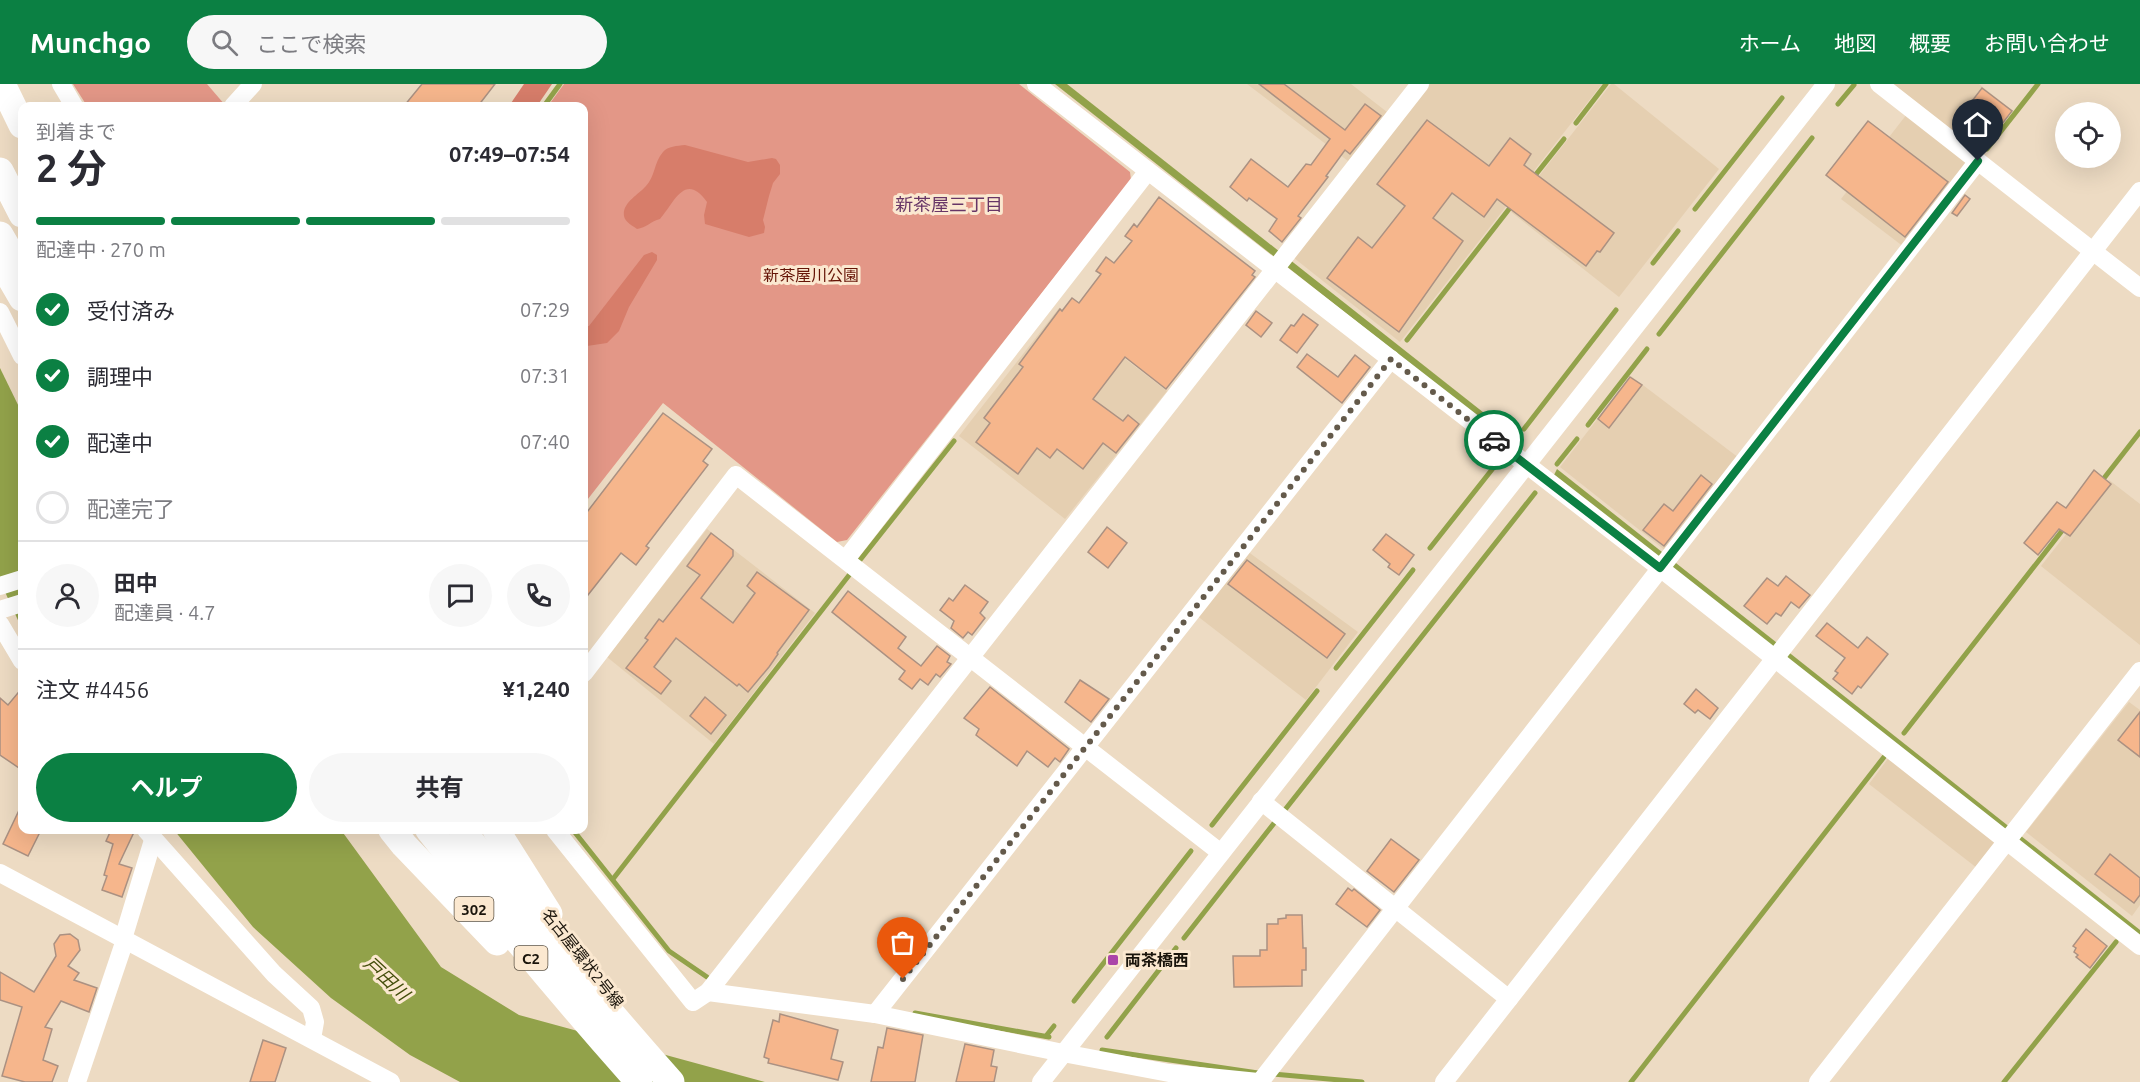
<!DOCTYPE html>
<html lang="ja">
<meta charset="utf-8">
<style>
:root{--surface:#fff;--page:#f7f7f7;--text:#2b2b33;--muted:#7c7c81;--line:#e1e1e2;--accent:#0b8043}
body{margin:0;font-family:Ubuntu,"Noto Sans JP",sans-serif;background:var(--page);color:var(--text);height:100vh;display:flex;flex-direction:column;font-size:22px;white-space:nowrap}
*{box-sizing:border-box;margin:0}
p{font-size:20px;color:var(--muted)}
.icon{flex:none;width:33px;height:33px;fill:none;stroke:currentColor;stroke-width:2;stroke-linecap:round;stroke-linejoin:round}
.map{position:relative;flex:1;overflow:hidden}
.side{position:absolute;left:18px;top:18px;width:570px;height:732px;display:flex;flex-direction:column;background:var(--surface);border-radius:12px;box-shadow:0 6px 24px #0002}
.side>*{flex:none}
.fabs{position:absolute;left:2055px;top:18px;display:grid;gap:12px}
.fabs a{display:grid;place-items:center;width:66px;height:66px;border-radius:50%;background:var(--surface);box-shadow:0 6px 24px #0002;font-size:30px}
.pin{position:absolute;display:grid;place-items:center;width:51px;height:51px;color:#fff;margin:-62px -26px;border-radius:50% 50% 50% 0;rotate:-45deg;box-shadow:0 0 6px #0007}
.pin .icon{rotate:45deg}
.courier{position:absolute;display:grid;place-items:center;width:60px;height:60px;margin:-30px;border:4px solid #0b8043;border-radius:50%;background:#fff;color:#222;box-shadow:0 2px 8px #0007}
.head em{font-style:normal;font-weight:700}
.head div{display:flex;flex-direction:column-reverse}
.head{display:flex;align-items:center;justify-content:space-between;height:102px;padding:0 18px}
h1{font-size:39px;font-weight:700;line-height:45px}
.bar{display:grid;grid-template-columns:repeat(4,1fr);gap:9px 6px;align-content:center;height:72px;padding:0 18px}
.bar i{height:8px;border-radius:4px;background:var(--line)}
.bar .selected{background:var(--accent)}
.bar p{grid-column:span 4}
.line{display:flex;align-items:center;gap:15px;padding:0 18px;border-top:2px solid var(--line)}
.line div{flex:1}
.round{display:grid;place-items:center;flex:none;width:63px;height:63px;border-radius:32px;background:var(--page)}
ol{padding:0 18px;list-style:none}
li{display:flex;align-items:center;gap:18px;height:66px}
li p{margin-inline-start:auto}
li .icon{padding:6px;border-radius:50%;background:var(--accent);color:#fff;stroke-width:4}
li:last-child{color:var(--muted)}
li i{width:33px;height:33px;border:3px solid var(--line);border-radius:50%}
.primary-button{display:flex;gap:12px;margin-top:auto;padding:12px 18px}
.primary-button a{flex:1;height:69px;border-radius:36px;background:var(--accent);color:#fff;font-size:24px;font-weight:700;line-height:69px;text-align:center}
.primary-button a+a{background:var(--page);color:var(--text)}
header{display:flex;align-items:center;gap:36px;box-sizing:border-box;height:84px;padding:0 30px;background:var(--accent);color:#fff}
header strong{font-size:28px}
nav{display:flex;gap:33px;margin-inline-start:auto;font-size:21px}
.search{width:420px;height:54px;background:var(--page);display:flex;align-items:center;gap:15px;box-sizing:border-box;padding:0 21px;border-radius:33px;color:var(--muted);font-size:22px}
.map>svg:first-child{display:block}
</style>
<header>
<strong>Munchgo</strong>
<div class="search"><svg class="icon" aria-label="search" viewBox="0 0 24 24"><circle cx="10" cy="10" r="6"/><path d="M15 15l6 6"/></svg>ここで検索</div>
<nav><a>ホーム</a><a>地図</a><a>概要</a><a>お問い合わせ</a></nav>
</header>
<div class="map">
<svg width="2140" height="998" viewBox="0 0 2140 998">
<rect width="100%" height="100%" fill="#eddbc3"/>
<g fill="#e5cfb1">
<polygon points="1247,0 1351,0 1387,28 1348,77"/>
<polygon points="1430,0 1602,0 1400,258 1294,174"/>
<polygon points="1611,0 1614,0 1719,85 1619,213 1511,128"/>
<polygon points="1893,0 1979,0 2013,27 1981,68"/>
<polygon points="1907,30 1969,80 1904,163 1841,115"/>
<polygon points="1059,224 1167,307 1065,435 959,352"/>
<polygon points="1631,292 1739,374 1666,467 1560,383"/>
<polygon points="2109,396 2140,420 2140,561 2041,482"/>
<polygon points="707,445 815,529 714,660 607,573"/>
<polygon points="1247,467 1358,548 1306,616 1196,531"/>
<polygon points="2129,618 2140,626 2140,821 2132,832 2026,748"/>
<polygon points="1890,672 1995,755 1996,761 1977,784 1869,700"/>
</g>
<g fill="#e39787">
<polygon points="73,0 207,0 225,21 87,22"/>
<polygon points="564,0 1019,0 1130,88 1131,96 847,456 837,458 663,319 584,420 584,22 548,22"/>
</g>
<g fill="#d77d6a">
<polygon points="524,0 552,0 537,22 509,22"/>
<path d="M685 61 748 78 772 74 776 75 780 81V90L773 99 769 112 763 136 765 143 764 149 749 153 705 140 704 131 707 118C685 87 674 119 660 135 651 137 646 144 637 145 633 142 625 138 624 132 622 119 638 111 646 102 655 93 654 78 663 68 668 62 677 62 685 61Z"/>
<polygon points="652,168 657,171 657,176 629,223 619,247 607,259 587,262 584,260 584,242 589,242 644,171"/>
</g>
<g fill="#92a24a">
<polygon points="1055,0 1067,0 1512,351 1507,356"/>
<polygon points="0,284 22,329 22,545 0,497"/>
<polygon points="1557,385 2140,846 2140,854 1554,391"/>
<polygon points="174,746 341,746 441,883 519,931 765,998 460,998 410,971 331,914 253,843"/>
</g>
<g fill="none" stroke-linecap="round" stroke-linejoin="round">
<g stroke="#92a24a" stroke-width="5">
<polyline points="1838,20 1854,1"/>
<polyline points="544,22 560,0"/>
<polyline points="1576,39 1606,0"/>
<polyline points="1987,65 2038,0"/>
<polyline points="1533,94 1564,55"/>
<polyline points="1695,125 1782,14"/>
<polyline points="1653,179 1678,147"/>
<polyline points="1659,250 1812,54"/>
<polyline points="1407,256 1513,120"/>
<polyline points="1588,341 1647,265"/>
<polyline points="1524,345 1616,226"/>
<polyline points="1557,380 1577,355"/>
<polyline points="2101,398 2140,348"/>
<polyline points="1430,464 1494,383"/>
<polyline points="860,476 954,357"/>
<polyline points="1336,584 1413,486"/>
<polyline points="1904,649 2065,443"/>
<polyline points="1284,727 1535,409"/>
<polyline points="1212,741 1317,607"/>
<polyline points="573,746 669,867 707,893"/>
<polyline points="613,795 850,490"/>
<polyline points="1184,854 1275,738"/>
<polyline points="1074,917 1191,767"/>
<polyline points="915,929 1049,953"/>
<polyline points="1046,952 1054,942"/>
<polyline points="1107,953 1176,864"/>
<polyline points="1102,966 1258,989"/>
<polyline points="1273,990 1362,998"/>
<polyline points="1631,998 1884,673"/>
<polyline points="2004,998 2116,858"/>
</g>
</g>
<g fill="#f6b68c" stroke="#ab9182" stroke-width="1.5">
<polygon points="422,0 495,0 478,22 404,22"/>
<polygon points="1259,0 1284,0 1345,46 1365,20 1381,32 1350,70 1345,66 1326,92 1328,93 1298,132 1301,134 1282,158 1269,147 1277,135 1249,114 1247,117 1230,103 1251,75 1288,103 1306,80 1311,81 1330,55"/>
<polygon points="1982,4 2012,27 2002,40 1972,17"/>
<polygon points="1427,36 1489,82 1510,54 1531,70 1524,81 1614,149 1600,168 1597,167 1586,182 1497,115 1484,133 1452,109 1433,134 1463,157 1399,248 1327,194 1358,153 1372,164 1405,122 1377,100"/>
<polygon points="1868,37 1948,98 1905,153 1826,91"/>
<polygon points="1965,111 1970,115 1957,132 1952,129"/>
<polygon points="1159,113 1255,187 1252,191 1255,193 1166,305 1125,273 1093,315 1123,337 1128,331 1139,340 1116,369 1103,359 1083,385 1057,365 1050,374 1037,364 1018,390 976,358 990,339 984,334 1023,283 1019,280 1060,225 1062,227 1072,214 1079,219 1101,190 1096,187 1106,173 1114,179 1132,157 1125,152 1134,140 1137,143"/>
<polygon points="1256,227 1272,239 1261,253 1246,241"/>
<polygon points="1303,230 1318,241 1297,269 1280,256 1291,241 1294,242"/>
<polygon points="1307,270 1338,293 1355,271 1370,283 1342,319 1297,283"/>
<polygon points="1630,293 1642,301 1609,344 1598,335"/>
<polygon points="663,329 712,365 703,377 708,381 646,462 649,464 636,481 621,469 584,516 584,432"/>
<polygon points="2094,386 2111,400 2070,452 2059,445 2038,471 2024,459 2057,418 2066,424"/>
<polygon points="1701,391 1712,400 1664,462 1643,446 1664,420 1673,427"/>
<polygon points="1107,443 1127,459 1108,484 1088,468"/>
<polygon points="711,449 733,466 733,472 701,514 733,539 755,509 747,502 757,488 809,526 777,569 778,570 769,583 748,608 739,600 737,602 676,554 654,583 671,597 661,610 626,584 648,556 645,554 659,535 663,538 700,491 687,482"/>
<polygon points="1386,450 1414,471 1399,491 1388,483 1390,480 1373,466"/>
<polygon points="1247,476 1345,550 1327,574 1228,500"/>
<polygon points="1786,492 1810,511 1799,524 1791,518 1781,532 1776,529 1767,540 1744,522 1767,494 1778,502"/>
<polygon points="965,501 988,518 980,529 985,534 972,551 968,548 963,554 951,544 954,537 940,526 949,514 953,517"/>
<polygon points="848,507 906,553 898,564 921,582 937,562 950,572 947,578 951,580 940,593 936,590 928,601 920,595 912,605 899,595 905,587 832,528"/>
<polygon points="1827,539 1858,564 1867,553 1888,570 1861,604 1858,602 1852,610 1833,595 1838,589 1835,587 1845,574 1816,552"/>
<polygon points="1080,596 1109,615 1091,638 1065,618"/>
<polygon points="990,603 1069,665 1060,678 1055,674 1048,683 1027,667 1017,682 976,651 979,645 964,634"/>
<polygon points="22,604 22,686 0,671 0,614 8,621"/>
<polygon points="1696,605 1718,624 1710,635 1698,626 1695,629 1684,620"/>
<polygon points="705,613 726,631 711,650 690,632"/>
<polygon points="2140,628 2140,673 2118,656"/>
<polygon points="22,720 22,746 41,746 28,772 3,760"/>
<polygon points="111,746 135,746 119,780 132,784 122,813 102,806 107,792 104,791 113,760 106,757"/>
<polygon points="1391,755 1419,776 1394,808 1367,787"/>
<polygon points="2110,770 2140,794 2140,811 2134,819 2095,790"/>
<polygon points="1348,804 1352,807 1354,805 1380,826 1367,843 1336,820"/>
<polygon points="1286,831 1302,831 1303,864 1306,864 1306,886 1302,886 1302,902 1234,903 1233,872 1260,872 1260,866 1267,866 1267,840 1278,840 1278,835 1286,834"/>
<polygon points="2086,845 2107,862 2090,884 2076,873 2078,871 2074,868 2076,864 2073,862"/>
<polygon points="70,850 78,856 80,866 68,882 79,889 74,896 97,904 89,928 61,917 45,943 52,945 43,976 58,982 52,998 25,998 2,992 22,923 0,916 0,888 34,908 56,872 54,860 60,851"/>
<polygon points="780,930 838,946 831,975 843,978 838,996 768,979 769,975 764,973 773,936 779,938"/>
<polygon points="887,944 923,951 915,998 871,998 878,963 883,964"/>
<polygon points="263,956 286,964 275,998 250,998"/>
<polygon points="965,960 994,966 991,982 997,983 994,998 956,998"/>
</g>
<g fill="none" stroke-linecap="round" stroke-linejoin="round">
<g stroke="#fff" stroke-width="18">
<polyline points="61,0 74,22"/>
<polyline points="1036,0 1660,484 2140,862"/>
<polyline points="1879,0 2140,204"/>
<polyline points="233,22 253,0"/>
<polyline points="0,228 22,272"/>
<polyline points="846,475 1148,87"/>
<polyline points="0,502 22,495"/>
<polyline points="0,526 22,519"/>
<polyline points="0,540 22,577"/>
<polyline points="584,589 736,391 1221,769"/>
<polyline points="1261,717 1509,915"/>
<polyline points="146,746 274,890 311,924 315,938 312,955"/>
<polyline points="555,746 693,918 708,908 1420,0"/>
<polyline points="0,789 391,998"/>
<polyline points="123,855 153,756"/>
<polyline points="708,908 875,930 1063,969 1169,989 1258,998"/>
<polyline points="875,930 1391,275"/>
<polyline points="77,998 125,856"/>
<polyline points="1041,998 1826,0"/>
<polyline points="1260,998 1978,77"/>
<polyline points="1444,998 2140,107"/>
<polyline points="1818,998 2140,587"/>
</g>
<g stroke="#fff" stroke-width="27">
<polyline points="2,0 22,41"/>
<polyline points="0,87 22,130"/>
<polyline points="0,151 22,189"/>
<polyline points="0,176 22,214"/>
<polyline points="392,746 404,761 497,858"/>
<path d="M429 746C496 832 566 916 639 998"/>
<path d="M462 746C529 832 598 916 671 998"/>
<polyline points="496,746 549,830"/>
</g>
</g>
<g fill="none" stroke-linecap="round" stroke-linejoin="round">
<polyline stroke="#645a4b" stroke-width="6" stroke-dasharray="0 10.8" points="903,895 1391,275 1494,356"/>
<polyline stroke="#0b8043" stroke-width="8" points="1494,356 1660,484 1978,77"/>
</g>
<rect fill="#ab45a9" stroke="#fbe8d0" stroke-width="2" x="1107" y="870" width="12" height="12" rx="3"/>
<g text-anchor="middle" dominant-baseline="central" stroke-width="6" stroke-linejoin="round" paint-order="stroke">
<g fill="#fbe8d0" stroke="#5e5446" stroke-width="1.5">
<rect x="454.5" y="813" width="39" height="24" rx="4.5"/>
<rect x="514.5" y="862" width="33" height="24" rx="4.5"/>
</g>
<g font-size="15" font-weight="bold" fill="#1a140b">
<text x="474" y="825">302</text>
<text x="531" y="874">C2</text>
</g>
<g font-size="16" fill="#651406" stroke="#fbe8d0">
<text x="811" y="191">新茶屋川公園</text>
</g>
<g font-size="16" fill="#1a140b" stroke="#fbe8d0">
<text transform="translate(583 874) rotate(52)">名古屋環状2号線</text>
</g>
<g font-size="16" font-weight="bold" fill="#1a140b" stroke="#fbe8d0" text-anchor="start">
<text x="1125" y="876">両茶橋西</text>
</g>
<g font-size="18" fill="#673566" stroke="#fbe8d0">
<text x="949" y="120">新茶屋三丁目</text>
</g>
<g font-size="18" font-style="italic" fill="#434d0a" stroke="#fbe8d0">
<text transform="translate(387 894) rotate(43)">戸田川</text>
</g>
</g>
</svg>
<div class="fabs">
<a><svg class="icon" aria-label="locate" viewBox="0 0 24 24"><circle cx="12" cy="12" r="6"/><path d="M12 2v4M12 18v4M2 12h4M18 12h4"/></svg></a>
</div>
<div class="pin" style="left:903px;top:895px;background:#ea580c"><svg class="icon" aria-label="bag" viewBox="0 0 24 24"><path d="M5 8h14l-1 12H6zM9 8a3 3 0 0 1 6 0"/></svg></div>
<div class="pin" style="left:1978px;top:77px;background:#1f2937"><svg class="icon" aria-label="home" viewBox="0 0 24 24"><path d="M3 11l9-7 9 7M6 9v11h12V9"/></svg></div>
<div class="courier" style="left:1494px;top:356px"><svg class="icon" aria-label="car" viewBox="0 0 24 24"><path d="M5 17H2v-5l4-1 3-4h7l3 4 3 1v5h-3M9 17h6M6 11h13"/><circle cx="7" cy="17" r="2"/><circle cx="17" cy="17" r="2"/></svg></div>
<section class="side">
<div class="head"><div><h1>2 分</h1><p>到着まで</p></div><em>07:49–07:54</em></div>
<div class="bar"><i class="selected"></i><i class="selected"></i><i class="selected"></i><i></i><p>配達中 · 270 m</p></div>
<ol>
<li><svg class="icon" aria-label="check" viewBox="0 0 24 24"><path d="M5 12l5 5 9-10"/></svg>受付済み<p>07:29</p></li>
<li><svg class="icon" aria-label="check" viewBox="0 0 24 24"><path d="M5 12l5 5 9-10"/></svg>調理中<p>07:31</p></li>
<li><svg class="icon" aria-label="check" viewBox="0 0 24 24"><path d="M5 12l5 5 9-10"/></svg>配達中<p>07:40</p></li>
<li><i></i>配達完了</li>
</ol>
<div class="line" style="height:108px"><a class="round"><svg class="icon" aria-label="person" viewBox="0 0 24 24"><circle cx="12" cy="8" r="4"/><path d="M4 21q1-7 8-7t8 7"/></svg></a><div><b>田中</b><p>配達員 · 4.7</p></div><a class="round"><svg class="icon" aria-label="chat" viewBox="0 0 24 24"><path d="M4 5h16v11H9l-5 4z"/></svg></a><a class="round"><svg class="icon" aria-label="phone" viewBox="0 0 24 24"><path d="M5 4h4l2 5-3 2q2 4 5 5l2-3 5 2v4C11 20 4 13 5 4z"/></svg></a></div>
<div class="line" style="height:78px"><div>注文 #4456</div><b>¥1,240</b></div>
<div class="primary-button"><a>ヘルプ</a><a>共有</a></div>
</section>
</div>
